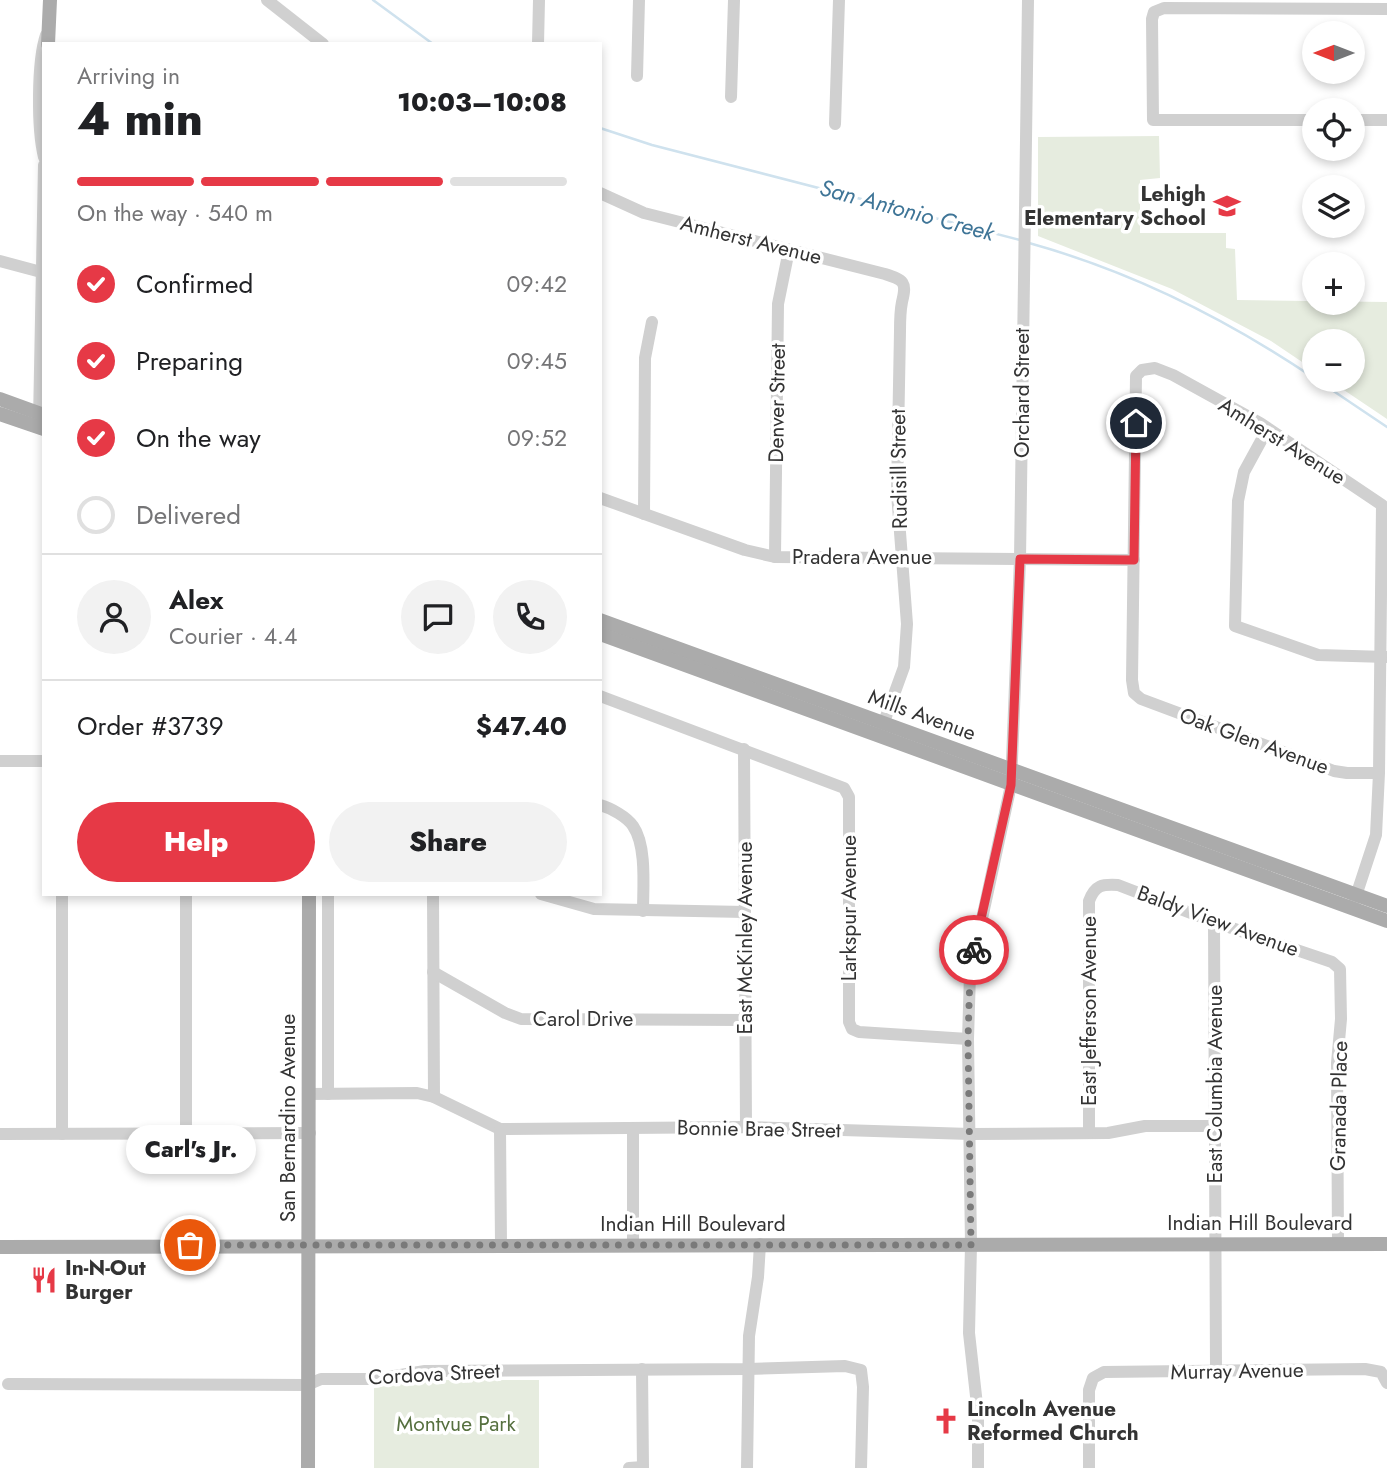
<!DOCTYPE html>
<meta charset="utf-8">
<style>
:root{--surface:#fff;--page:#f2f2f2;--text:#202124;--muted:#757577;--line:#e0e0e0;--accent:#e63946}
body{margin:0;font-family:Jost,sans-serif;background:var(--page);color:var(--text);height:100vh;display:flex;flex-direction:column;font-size:26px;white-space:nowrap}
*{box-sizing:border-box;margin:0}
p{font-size:23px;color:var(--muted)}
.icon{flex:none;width:38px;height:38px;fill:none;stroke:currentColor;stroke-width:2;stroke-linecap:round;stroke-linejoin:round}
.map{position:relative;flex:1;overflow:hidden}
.side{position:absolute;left:42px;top:42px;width:560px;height:854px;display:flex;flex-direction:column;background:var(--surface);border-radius:0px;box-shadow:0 4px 10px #0003}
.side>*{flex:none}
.needle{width:46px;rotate:270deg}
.tools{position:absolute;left:1302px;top:21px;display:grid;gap:14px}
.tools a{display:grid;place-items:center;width:63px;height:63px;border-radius:50%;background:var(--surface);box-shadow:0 4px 10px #0003;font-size:35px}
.pin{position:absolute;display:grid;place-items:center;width:60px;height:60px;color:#fff;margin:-30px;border:4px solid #fff;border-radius:50%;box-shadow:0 2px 7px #0007}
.courier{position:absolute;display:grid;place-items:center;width:70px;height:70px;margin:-35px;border:5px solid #e63946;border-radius:50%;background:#fff;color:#222;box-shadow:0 2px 9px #0007}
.bubble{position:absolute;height:49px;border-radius:24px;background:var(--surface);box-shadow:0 4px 10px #0003;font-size:23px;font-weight:800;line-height:49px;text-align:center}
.head em{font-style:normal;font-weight:800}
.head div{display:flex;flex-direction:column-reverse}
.head{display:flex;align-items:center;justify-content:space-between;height:119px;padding:0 35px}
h1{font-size:46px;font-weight:800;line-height:52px}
.bar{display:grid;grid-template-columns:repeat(4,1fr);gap:10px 7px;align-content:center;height:84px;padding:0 35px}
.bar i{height:9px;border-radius:5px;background:var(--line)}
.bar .on{background:var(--accent)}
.bar p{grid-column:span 4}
.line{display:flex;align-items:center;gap:18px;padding:0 35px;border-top:2px solid var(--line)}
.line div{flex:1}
.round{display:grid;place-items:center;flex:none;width:74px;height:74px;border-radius:37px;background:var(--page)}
ol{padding:0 35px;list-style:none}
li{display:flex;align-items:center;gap:21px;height:77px}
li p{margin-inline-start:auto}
li .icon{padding:7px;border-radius:50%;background:var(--accent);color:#fff;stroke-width:4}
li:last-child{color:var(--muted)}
li i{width:38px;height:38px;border:4px solid var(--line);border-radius:50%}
.primary-button{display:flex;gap:14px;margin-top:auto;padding:14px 35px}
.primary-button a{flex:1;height:80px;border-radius:42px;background:var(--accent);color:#fff;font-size:28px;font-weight:800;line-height:80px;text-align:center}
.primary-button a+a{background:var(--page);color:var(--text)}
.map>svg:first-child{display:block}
</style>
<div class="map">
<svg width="1387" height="1468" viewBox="0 0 1387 1468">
<rect width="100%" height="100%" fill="#fff"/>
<g fill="#e6ecdf">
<polygon points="1159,136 1160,178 1140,180 1140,233 1226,233 1226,248 1235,249 1237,300 1387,302 1387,419 1329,380 1353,380 1353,341 1314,341 1314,370 1271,341 1172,289 1038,236 1038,137"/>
<polygon points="419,1380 539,1380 539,1468 374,1468 374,1388"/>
</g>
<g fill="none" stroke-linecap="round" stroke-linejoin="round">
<g stroke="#cfe2ee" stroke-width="2.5">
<polyline points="373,0 433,44"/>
<polyline points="600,128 652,145 1020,240"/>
<path d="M1029 243C1130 271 1228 320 1314 378"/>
<polyline points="1317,380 1387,427"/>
</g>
<g stroke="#d0d0d0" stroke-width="12">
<polyline points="267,0 323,44"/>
<polyline points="538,44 539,0"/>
<polyline points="637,76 639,0"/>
<polyline points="731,97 734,0"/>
<polyline points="1314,120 1153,120 1152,19 1154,12 1164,8 1387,9"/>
<polyline points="1353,120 1387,120"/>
<polyline points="835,124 839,0"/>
<path d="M44 157C37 129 37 62 46 35"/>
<path d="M600 193 644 213 885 274C904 280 907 282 902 302 900 312 900 322 900 331L897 493 907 624 904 667 880 733"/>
<polyline points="0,261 41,272"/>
<polyline points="39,420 44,165"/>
<polyline points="1267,430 1244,472 1238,501 1235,626 1318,655 1387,657"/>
<polyline points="600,498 745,550 775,557 1134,560"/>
<polyline points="644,514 645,358 652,322"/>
<polyline points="775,557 778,304 789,250"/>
<polyline points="600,696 844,788 849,797 849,1022 852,1029 859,1032 968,1039"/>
<polyline points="744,749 746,1127"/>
<polyline points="0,761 44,761"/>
<path d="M600 805C611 808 627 817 633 826 647 846 643 888 643 911"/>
<polyline points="62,894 62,1134"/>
<polyline points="186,894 186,1134"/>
<polyline points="328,894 328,1094"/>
<polyline points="433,894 434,1097"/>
<polyline points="541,894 594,909 745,912"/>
<polyline points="1354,902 1376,835 1379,773 1382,505 1260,423 1173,375 1155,368 1142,370 1136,376 1132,680 1134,693 1141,699 1334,771 1347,773 1379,773"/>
<polyline points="1214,922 1216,1371"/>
<polyline points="433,972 505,1013 521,1019 745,1020"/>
<polyline points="309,1094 417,1093 434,1097 500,1129 746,1127 970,1134 1108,1133 1145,1126 1215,1126"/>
<polyline points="633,1128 633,1245"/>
<polyline points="500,1129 501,1245"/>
<path d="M1089 1133V901C1095 885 1102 884 1118 885L1214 922 1332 962 1340 969 1341 1019 1337 1063 1338 1244"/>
<polyline points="0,1134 310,1133"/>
<polyline points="642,1369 643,1468"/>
<polyline points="8,1384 307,1385 321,1379 376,1379 425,1371 748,1369 845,1366 861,1370 863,1387 861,1468"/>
<polyline points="629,1468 643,1467"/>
<polyline points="747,1468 749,1336 758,1277 760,1244"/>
<polyline points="978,1468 978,1414 969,1333 971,1245 968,1039 970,974 1011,785 1020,559 1028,0"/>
<polyline points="1089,1468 1089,1390 1093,1378 1104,1372 1365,1369 1381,1372 1387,1383"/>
</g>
<g stroke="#ababab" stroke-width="14">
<polyline points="48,44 50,0"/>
<polyline points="0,399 44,415"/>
<polyline points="0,414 44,429"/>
<polyline points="600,620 1387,906"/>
<polyline points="600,634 1387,921"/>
<polyline points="0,1247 1387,1244"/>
<polyline points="308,1468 309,894"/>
</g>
</g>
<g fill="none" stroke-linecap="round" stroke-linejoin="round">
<polyline stroke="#7a7a7a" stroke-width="7" stroke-dasharray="0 12.6" points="190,1245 971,1245 968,1039 970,974 974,950"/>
<polyline stroke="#e63946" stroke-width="9" points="974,950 1011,785 1020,559 1134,560 1136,423"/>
</g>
<defs>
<g id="school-bare" transform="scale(2.1)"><path d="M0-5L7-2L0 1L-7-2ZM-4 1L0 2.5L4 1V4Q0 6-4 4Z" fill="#e63946" stroke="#fff" stroke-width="2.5" paint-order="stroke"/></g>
<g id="restaurant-bare" transform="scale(2.1)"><path d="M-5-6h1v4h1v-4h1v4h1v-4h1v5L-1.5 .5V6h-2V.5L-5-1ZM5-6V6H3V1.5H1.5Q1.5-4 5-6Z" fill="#e63946" stroke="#fff" stroke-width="2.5" paint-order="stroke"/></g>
<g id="church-bare" transform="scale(2.1)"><path d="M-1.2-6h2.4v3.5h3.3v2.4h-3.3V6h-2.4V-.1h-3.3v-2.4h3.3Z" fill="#e63946" stroke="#fff" stroke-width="2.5" paint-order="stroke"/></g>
</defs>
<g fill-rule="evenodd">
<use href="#school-bare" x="1227" y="206"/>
<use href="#restaurant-bare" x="44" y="1280"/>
<use href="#church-bare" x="946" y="1421"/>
</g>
<g text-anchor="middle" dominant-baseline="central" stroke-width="7" stroke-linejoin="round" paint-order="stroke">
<g font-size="21" font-weight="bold" fill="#333" stroke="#fff" text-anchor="start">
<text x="1206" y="194" text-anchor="end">Lehigh<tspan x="1206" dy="24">Elementary School</tspan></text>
<text x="65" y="1268">In-N-Out<tspan x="65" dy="24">Burger</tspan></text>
<text x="967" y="1409">Lincoln Avenue<tspan x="967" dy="24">Reformed Church</tspan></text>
</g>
<g font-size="21" fill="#333" stroke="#fff">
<text transform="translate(751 240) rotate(14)">Amherst Avenue</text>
<text transform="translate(1022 393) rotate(-90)">Orchard Street</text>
<text transform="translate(777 403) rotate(-89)">Denver Street</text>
<text transform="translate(1282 441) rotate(32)">Amherst Avenue</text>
<text transform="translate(899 469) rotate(-91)">Rudisill Street</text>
<text x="862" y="557">Pradera Avenue</text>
<text transform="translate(922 715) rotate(20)">Mills Avenue</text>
<text transform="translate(1254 741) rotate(20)">Oak Glen Avenue</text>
<text transform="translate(849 908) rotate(-90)">Larkspur Avenue</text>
<text transform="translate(1218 921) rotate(20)">Baldy View Avenue</text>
<text transform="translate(745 938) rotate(-90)">East McKinley Avenue</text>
<text transform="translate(1089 1011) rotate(-90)">East Jefferson Avenue</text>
<text x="583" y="1019">Carol Drive</text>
<text transform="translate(1215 1084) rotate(-90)">East Columbia Avenue</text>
<text transform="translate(1339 1106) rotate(-89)">Granada Place</text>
<text transform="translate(288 1118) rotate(-90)">San Bernardino Avenue</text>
<text transform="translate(759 1129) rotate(1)">Bonnie Brae Street</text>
<text x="1260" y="1223">Indian Hill Boulevard</text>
<text x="693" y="1224">Indian Hill Boulevard</text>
<text transform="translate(1237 1371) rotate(-1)">Murray Avenue</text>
<text transform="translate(434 1374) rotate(-3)">Cordova Street</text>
</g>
<g font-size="21" fill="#56703f" stroke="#fff">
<text x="456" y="1424">Montvue Park</text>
</g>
<g font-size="23" font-style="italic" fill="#3f7597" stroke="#fff">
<text transform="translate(907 210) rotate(15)">San Antonio Creek</text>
</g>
</g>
</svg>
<div class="tools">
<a><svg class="needle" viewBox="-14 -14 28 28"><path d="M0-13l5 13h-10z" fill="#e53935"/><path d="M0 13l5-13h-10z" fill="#757577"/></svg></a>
<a><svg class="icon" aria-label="locate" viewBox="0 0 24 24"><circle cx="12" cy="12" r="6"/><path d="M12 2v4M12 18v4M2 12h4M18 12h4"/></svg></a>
<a><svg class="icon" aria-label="layers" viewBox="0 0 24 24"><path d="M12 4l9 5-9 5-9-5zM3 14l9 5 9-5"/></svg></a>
<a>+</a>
<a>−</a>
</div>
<div class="pin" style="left:190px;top:1245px;background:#ea580c"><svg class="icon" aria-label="bag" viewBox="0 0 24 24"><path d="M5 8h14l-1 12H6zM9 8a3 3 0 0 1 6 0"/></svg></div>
<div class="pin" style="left:1136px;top:423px;background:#1f2937"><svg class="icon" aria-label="home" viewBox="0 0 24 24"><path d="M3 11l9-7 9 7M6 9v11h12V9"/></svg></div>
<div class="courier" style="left:974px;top:950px"><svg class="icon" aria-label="bike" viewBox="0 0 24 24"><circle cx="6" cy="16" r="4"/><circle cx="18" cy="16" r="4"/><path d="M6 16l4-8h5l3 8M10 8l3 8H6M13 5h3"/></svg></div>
<div class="bubble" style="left:126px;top:1125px;width:130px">Carl's Jr.</div>
<section class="side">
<div class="head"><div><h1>4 min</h1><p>Arriving in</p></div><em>10:03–10:08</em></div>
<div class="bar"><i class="on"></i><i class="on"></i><i class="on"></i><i></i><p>On the way · 540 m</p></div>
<ol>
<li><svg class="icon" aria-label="check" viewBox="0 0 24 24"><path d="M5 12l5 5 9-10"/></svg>Confirmed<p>09:42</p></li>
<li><svg class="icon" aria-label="check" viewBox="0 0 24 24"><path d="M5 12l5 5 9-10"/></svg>Preparing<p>09:45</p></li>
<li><svg class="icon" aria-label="check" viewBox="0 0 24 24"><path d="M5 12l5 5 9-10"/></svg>On the way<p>09:52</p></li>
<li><i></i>Delivered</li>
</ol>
<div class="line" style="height:126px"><a class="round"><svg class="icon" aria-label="person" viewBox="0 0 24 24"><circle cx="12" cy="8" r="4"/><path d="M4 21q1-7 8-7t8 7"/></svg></a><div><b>Alex</b><p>Courier · 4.4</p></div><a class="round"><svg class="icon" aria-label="chat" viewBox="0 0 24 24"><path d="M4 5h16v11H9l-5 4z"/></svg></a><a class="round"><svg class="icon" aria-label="phone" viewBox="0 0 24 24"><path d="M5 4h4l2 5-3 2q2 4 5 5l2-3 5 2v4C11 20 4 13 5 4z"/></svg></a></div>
<div class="line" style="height:91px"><div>Order #3739</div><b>$47.40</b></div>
<div class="primary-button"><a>Help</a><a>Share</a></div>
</section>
</div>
